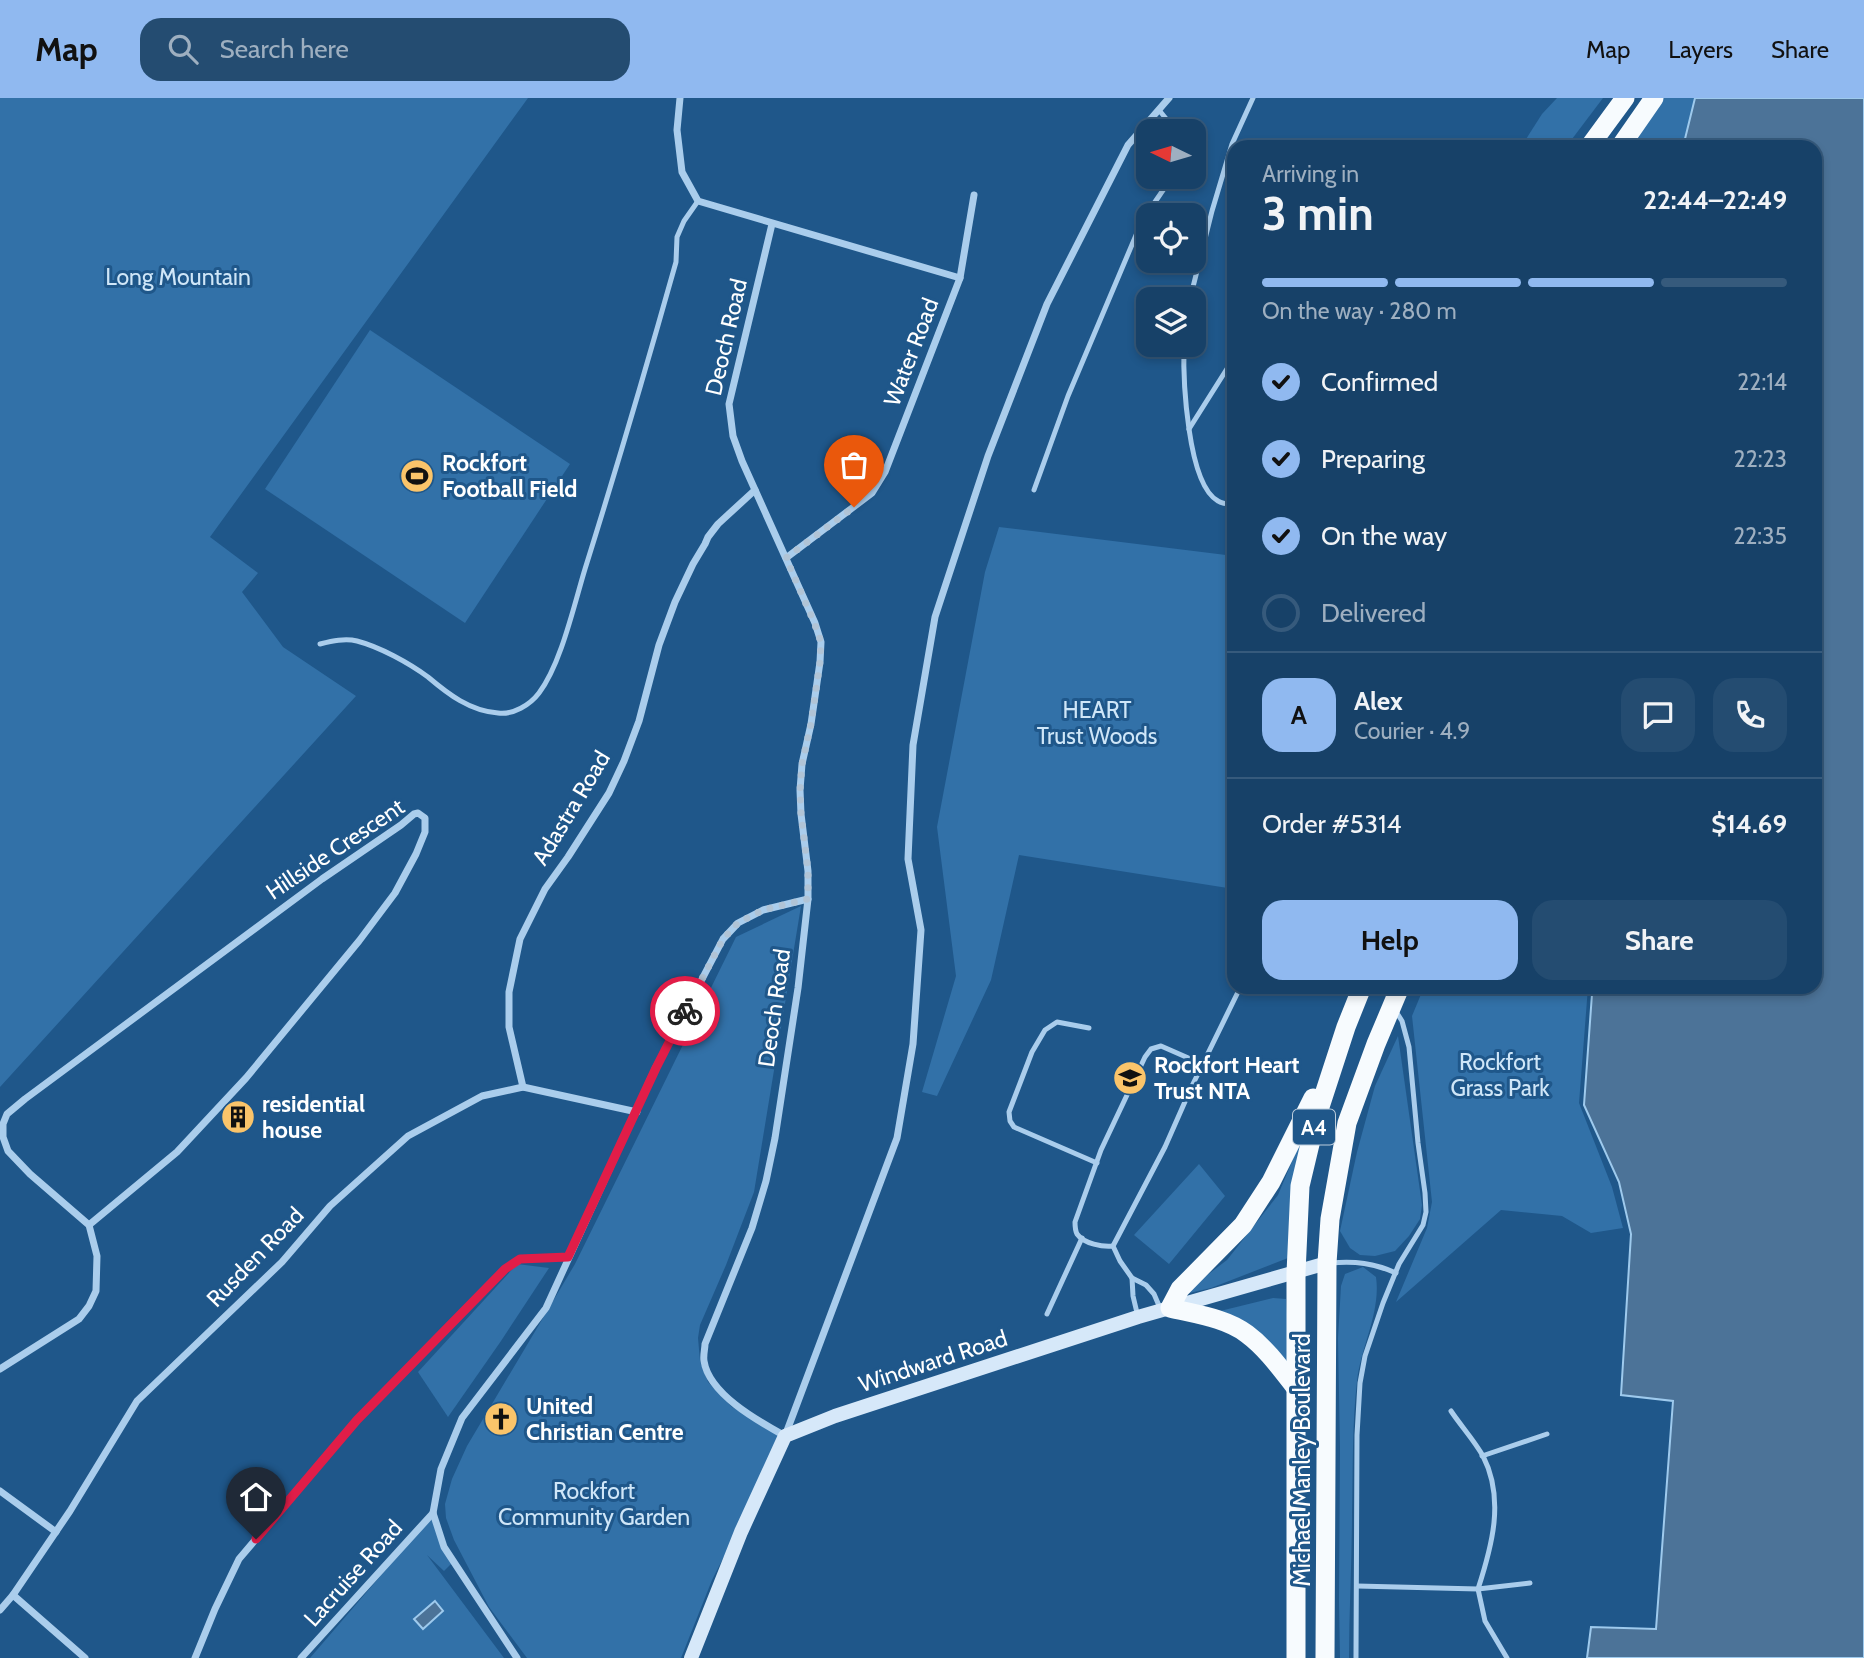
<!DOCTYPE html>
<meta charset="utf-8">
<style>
:root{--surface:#174168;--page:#244c71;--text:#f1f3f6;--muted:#9eafc0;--line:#365a7c;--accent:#90b9f0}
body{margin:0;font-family:Cabin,sans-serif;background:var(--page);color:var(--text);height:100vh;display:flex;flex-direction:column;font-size:26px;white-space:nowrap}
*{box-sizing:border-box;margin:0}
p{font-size:23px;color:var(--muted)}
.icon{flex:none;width:38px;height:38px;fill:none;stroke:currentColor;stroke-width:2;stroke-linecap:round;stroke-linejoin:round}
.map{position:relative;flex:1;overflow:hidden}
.drawer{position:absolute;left:1227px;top:42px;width:595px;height:854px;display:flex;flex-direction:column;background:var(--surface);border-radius:21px;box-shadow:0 4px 10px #0003,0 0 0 2px var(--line)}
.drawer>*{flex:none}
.needle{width:46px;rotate:275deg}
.buttons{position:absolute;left:1136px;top:21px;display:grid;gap:14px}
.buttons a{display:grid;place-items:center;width:70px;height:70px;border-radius:14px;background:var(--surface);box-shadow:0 4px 10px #0003,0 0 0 2px var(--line);font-size:35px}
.pin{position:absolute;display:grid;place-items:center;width:60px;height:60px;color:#fff;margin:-72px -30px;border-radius:50% 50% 50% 0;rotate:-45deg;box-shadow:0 0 7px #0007}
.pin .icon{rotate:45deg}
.courier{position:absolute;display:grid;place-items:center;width:70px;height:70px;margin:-35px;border:5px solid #e11d48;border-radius:50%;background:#fff;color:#222;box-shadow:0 2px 9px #0007}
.overview em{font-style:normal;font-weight:700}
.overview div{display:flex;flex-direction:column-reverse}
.overview{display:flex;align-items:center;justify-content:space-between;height:119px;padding:0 35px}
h1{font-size:46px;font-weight:700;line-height:52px}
.bar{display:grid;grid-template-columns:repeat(4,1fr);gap:10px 7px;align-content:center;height:84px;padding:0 35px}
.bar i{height:9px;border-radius:5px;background:var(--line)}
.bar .current{background:var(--accent)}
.bar p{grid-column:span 4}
.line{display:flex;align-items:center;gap:18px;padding:0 35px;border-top:2px solid var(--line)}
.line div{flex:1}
.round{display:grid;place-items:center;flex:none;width:74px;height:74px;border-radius:21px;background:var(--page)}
ol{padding:0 35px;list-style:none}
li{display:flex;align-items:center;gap:21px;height:77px}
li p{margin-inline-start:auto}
li .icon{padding:7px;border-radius:50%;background:var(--accent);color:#111;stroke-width:4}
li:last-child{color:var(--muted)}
li i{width:38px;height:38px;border:4px solid var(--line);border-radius:50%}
.button{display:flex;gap:14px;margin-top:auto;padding:14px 35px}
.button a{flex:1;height:80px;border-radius:21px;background:var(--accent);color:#111;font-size:28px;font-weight:700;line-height:80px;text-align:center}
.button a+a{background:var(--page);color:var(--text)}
header{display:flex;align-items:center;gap:42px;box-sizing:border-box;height:98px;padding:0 35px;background:var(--accent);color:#111}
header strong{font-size:33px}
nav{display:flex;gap:38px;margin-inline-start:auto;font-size:24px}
.search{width:490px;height:63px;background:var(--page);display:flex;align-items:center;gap:18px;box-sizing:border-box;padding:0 24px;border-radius:21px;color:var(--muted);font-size:26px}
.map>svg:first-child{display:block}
</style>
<header>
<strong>Map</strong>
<div class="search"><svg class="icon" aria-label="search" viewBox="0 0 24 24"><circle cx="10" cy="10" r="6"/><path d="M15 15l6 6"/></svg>Search here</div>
<nav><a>Map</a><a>Layers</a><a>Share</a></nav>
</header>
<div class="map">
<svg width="1864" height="1560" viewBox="0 0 1864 1560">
<rect width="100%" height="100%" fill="#1f578a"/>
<g fill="#3271a8">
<polygon points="0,0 528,0 210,439 258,475 242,494 283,549 356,598 0,989"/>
<polygon points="1557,0 1603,0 1566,49 1521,49 1542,16"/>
<polygon points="1662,0 1697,0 1684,49 1630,49"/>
<polygon points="370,232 570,366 465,525 265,391"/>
<polygon points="999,429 1234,458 1234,791 1019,757 991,882 937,998 922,994 956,878 937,729 985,474"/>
<polygon points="801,808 754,1094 726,1167 700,1227 698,1240 700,1263 708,1284 732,1309 785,1338 712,1482 681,1560 527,1560 489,1509 454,1442 446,1420 445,1406 452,1381 467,1348 575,1166 736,839"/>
<polygon points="1424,889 1588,889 1579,1005 1612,1089 1623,1130 1591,1135 1562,1118 1501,1112 1396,1204 1427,1130 1432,1104 1412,918"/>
<polygon points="1398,938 1422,1107 1420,1121 1409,1138 1395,1153 1375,1158 1360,1157 1350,1150 1340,1133 1357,1054 1375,988"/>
<polygon points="1308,1025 1288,1160 1211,1190 1181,1197 1227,1162 1278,1097"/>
<polygon points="1199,1066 1225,1098 1169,1166 1134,1137"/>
<polygon points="517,1166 549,1170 501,1243 448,1319 418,1274"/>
<path d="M1363 1169 1376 1179C1381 1214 1361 1248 1357 1283 1352 1327 1353 1372 1352 1416 1352 1464 1349 1512 1349 1560H1340L1339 1504 1340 1350 1338 1240 1341 1188 1345 1176Z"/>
<polygon points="1273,1200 1286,1201 1291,1277 1212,1215"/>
<polygon points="432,1418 452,1465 444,1473 427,1457 504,1560 310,1560"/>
</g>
<g fill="#4c7398" stroke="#9ecaed" stroke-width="2">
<polygon points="1695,0 1864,0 1864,1560 1587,1560 1591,1529 1656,1531 1673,1303 1621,1297 1631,1136 1619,1084 1584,1007 1592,896 1594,889 1815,889 1815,49 1683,49"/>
<polygon points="435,1503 443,1513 423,1531 414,1521"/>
</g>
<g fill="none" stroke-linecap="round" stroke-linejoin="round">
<g stroke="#aacdec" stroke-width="5">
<polyline points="1159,12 1176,33"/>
<polyline points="1190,201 1212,113 1232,46 1253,0"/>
<path d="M1184 247C1183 280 1187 386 1218 403 1222 406 1228 406 1234 406"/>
<polyline points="1189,331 1230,266 1234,257"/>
<polyline points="1034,392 1068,298 1142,123 1172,79"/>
<path d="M320 546C332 543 345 540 357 543 380 549 409 565 428 579 448 596 470 613 498 615 513 617 530 607 539 595 561 566 574 507 585 471 617 369 647 267 676 164L677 139 684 123 698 103"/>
<polyline points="1089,930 1057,924 1045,932 1032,954 1009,1014 1010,1023 1014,1029 1097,1065"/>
<path d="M1113 1148C1103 1149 1084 1146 1077 1136 1075 1132 1075 1128 1075 1124L1101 1052 1145 959 1151 951 1161 948 1202 966"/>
<path d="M1331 1165C1355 1163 1374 1165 1396 1175"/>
<polyline points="1132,1180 1133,1198 1138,1219"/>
<polyline points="1160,1210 1154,1196 1146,1187 1132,1180 1120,1163 1113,1148 1165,1049 1191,990 1238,894"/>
<polyline points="1047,1216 1082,1140"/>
<polyline points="1482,1358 1547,1336"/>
<path d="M1357 1488 1478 1491C1492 1448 1505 1401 1483 1358 1474 1342 1461 1328 1451 1313"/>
<polyline points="1356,1560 1357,1337 1360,1285 1365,1258 1383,1205 1399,1166 1423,1127 1426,1114 1425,1095 1418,1045 1409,949 1402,923 1395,912"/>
<polyline points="1507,1560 1485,1523 1478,1491 1530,1485"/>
</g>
<g stroke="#aacdec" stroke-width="7">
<polyline points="680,0 677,32 682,74 698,103 960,180"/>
<path d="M772 126 729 306 733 338 742 363 815 525 821 544 820 564 811 626 802 666 800 692 801 716 808 773V801L798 890 775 1040 766 1083 752 1130 705 1246C705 1251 703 1257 704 1263 709 1296 758 1323 785 1338L897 1040 913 946 921 832 908 761 913 647 935 519 988 358 1047 206 1128 47 1169 0"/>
<polyline points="786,460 872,395 885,374 960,180 974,97"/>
<polyline points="523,989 509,929 509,894 520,841 545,791 568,759 609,695 624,663 639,623 659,547 675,504 693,466 705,446 708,439 718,426 755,392"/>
<polyline points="0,1271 79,1221 89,1208 96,1193 97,1158 89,1127 30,1076 8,1053 3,1039 3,1026 7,1016 25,1001 322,781 401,727 414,716 418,715 425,720 425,734 416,756 395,795 359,843 246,980 177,1054 89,1127"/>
<polyline points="0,1393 56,1434"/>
<polyline points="13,1497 85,1560"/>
<polyline points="0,1512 13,1497 70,1413 137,1303 282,1164 330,1108 408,1038 482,998 523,989 637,1014"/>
<polyline points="195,1560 215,1511 239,1461 357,1322 505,1171 520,1161 568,1159"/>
<polyline points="301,1560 433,1415"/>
<polyline points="517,1560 444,1449 433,1415 441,1371 462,1320 546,1210 656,969 723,841 738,825 763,812 808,801"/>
</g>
<polyline stroke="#d6e8f9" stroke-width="14" points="691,1560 741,1434 785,1338 835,1318 1138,1219 1327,1165"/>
<g stroke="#f7fbfe" stroke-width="19">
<polyline points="1589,49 1625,0"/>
<polyline points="1620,49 1654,0"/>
<path d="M1295 1289C1281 1271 1266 1250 1247 1236 1226 1220 1195 1216 1170 1210L1180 1191 1243 1127 1271 1084 1313 1000"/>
<polyline points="1296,1560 1296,1175 1300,1088 1316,1021 1346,929 1362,889"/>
<polyline points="1325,1560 1327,1165 1330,1121 1347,1025 1376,946 1400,889"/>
</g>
</g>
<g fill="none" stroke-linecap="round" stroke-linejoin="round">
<polyline stroke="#b1c4d6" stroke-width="7" stroke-dasharray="0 12.6" points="685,913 723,841 738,825 763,812 808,801 808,773 801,716 800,692 802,666 811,626 820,564 821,544 814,524 786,460 854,409"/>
<polyline stroke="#e11d48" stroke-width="9" points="256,1441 357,1322 505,1171 520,1161 568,1159 656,970 685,913"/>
</g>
<defs>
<g id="stadium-disc" transform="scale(1.75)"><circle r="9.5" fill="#fac46a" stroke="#1f578a"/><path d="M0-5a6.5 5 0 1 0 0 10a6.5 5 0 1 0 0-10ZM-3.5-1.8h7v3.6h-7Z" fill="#111"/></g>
<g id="school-disc" transform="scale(1.75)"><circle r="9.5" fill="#fac46a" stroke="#1f578a"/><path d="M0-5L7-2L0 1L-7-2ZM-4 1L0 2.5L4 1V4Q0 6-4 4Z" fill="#111"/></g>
<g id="building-disc" transform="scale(1.75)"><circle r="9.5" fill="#fac46a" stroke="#1f578a"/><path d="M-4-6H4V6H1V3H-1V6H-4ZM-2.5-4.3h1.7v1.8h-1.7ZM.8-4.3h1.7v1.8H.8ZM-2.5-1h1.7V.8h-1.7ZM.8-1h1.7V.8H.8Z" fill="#111"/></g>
<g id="church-disc" transform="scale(1.75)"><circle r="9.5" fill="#fac46a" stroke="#1f578a"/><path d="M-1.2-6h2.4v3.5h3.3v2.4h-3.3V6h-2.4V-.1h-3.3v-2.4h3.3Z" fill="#111"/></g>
</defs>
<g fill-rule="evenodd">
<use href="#stadium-disc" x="417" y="378"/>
<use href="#school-disc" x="1130" y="980"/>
<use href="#building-disc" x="238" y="1019"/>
<use href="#church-disc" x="501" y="1321"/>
</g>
<g text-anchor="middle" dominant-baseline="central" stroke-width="6" stroke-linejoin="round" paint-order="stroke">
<rect fill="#1f578a" stroke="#bccddc" stroke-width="2" x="1293" y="1011.5" width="42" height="35" rx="5"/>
<g font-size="21" font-weight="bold" fill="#fff">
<text x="1314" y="1029">A4</text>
</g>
<g font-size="23" fill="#cfe6f8" stroke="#1f578a">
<text x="178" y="179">Long Mountain</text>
<text x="1097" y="612">HEART<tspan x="1097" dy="26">Trust Woods</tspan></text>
<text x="1500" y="964">Rockfort<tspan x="1500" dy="26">Grass Park</tspan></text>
<text x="594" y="1393">Rockfort<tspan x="594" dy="26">Community Garden</tspan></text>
</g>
<g font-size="23" fill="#fff" stroke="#1f578a">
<text transform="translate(726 239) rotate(-77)">Deoch Road</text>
<text transform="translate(911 254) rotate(-69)">Water Road</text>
<text transform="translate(571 710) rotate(-59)">Adastra Road</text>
<text transform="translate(335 751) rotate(-34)">Hillside Crescent</text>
<text transform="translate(774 910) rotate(-82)">Deoch Road</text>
<text transform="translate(255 1159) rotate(-46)">Rusden Road</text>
<text transform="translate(933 1263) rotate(-18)">Windward Road</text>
<text transform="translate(1302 1362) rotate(-90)">Michael Manley Boulevard</text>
<text transform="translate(353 1475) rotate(-48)">Lacruise Road</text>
</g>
<g font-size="23" font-weight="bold" fill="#fff" stroke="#1f578a" text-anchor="start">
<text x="442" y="365">Rockfort<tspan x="442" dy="26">Football Field</tspan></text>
<text x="1154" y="967">Rockfort Heart<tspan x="1154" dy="26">Trust NTA</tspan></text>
<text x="262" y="1006">residential<tspan x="262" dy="26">house</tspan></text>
<text x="526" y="1308">United<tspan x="526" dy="26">Christian Centre</tspan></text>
</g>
</g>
</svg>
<div class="buttons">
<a><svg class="needle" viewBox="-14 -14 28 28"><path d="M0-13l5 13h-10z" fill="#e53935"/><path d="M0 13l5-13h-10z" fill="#9eafc0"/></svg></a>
<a><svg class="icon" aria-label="locate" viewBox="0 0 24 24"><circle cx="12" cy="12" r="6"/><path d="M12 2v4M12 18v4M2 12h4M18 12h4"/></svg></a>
<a><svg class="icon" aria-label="layers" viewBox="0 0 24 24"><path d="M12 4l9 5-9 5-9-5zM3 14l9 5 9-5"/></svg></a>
</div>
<div class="pin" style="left:854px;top:409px;background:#ea580c"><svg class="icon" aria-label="bag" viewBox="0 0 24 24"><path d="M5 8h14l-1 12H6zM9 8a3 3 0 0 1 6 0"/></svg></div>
<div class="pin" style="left:256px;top:1441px;background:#1f2937"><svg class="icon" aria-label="home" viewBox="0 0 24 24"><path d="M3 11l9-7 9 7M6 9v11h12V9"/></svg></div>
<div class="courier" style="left:685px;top:913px"><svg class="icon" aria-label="bike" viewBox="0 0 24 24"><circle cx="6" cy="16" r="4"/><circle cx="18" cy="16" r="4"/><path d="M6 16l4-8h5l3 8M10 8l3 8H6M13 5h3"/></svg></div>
<section class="drawer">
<div class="overview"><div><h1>3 min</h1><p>Arriving in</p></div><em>22:44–22:49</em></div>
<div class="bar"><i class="current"></i><i class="current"></i><i class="current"></i><i></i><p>On the way · 280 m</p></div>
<ol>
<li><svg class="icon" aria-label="check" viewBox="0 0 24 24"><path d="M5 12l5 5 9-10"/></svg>Confirmed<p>22:14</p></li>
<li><svg class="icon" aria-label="check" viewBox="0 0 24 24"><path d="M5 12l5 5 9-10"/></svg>Preparing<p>22:23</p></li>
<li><svg class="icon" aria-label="check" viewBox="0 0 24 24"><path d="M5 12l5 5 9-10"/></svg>On the way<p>22:35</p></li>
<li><i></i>Delivered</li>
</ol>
<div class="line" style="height:126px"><b class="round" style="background:var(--accent);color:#111">A</b><div><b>Alex</b><p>Courier · 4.9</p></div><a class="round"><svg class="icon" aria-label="chat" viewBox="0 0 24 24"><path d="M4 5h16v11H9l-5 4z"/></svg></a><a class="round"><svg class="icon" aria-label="phone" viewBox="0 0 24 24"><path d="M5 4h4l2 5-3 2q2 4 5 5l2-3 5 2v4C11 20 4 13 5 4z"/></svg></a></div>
<div class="line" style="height:91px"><div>Order #5314</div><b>$14.69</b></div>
<div class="button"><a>Help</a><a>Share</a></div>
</section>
</div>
